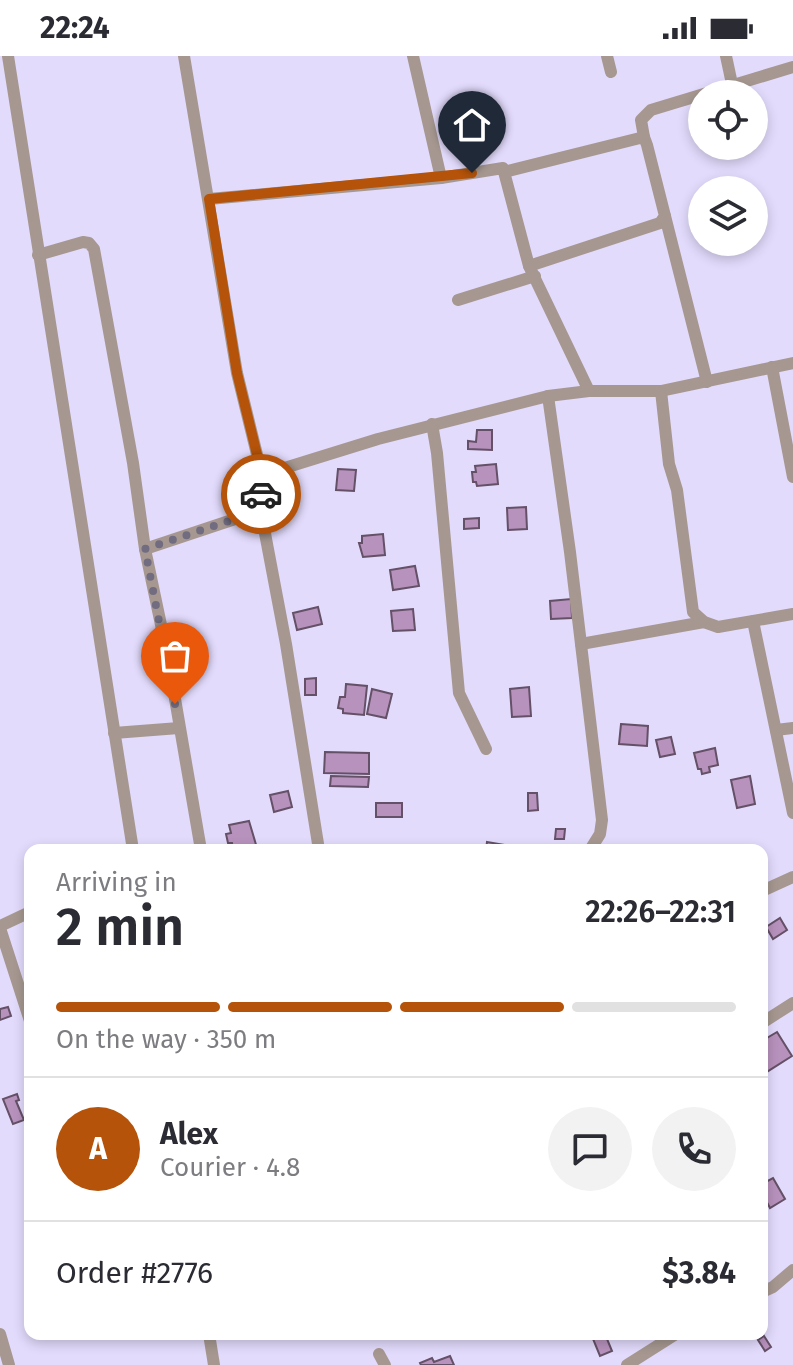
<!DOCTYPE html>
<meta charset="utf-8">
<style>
:root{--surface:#fff;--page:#f2f2f3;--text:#2b2b33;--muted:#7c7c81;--line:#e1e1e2;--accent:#b45309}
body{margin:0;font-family:"Fira Sans",sans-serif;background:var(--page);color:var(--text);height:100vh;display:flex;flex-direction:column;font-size:30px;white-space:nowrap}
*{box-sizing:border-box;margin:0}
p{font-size:26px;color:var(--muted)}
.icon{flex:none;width:44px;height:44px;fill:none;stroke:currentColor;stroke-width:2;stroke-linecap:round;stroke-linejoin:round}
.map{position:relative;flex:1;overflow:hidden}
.side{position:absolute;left:24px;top:788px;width:744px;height:496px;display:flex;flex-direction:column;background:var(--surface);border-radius:16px;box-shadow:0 4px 12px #0003}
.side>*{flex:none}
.buttons{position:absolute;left:688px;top:24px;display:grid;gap:16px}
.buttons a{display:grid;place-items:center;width:80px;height:80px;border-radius:50%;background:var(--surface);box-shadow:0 4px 12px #0003;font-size:40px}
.pin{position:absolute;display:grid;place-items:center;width:68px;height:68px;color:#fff;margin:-82px -34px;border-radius:50% 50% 50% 0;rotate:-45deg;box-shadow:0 0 8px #0007}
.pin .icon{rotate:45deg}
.courier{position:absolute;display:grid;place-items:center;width:80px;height:80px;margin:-40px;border:6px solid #b45309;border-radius:50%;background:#fff;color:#222;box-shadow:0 2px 10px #0007}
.head em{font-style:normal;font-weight:600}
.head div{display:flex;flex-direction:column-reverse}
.head{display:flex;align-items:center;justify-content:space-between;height:136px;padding:0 32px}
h1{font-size:52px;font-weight:600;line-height:60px}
.bar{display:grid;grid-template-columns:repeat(4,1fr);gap:12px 8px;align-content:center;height:96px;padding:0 32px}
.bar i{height:10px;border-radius:6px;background:var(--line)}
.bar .active{background:var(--accent)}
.bar p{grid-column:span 4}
.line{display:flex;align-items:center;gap:20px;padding:0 32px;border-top:2px solid var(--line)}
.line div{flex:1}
.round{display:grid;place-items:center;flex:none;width:84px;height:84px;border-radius:42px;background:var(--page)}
.status{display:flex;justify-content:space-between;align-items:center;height:56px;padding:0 40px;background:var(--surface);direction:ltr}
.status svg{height:22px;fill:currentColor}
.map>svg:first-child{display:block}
</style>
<div class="status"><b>22:24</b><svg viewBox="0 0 49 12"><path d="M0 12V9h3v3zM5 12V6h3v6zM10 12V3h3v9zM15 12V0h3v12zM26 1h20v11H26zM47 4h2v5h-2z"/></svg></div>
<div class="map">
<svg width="793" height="1309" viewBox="0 0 793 1309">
<rect width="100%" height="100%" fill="#e3dbfc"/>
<g fill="#b792bd" stroke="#645067" stroke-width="2">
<polygon points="477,374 492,374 492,394 468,393 468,385 476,386"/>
<polygon points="496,408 498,428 477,430 476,426 473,426 472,416 476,416 475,410"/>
<polygon points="338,413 356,414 354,435 336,434"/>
<polygon points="526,451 527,473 508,474 507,452"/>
<polygon points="479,462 479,472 464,473 464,463"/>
<polygon points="383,478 385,499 363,501 359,487 362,487 362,480"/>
<polygon points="415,510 419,530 393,534 390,514"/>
<polygon points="571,543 572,562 551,563 550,545"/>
<polygon points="318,551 322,568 297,574 293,557"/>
<polygon points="413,553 415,574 393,575 391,555"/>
<polygon points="316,622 316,639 305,639 305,623"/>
<polygon points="346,628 367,630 364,659 343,657 343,653 338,652 340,641 345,641"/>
<polygon points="529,631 531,660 512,661 510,633"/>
<polygon points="372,633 392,638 386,662 367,658"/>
<polygon points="621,668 648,670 647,690 619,688"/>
<polygon points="671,681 675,698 660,701 656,684"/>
<polygon points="715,692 718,709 709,711 710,716 702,718 701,713 698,713 694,697"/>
<polygon points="325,696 369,697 369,718 324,717"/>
<polygon points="331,720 369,721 368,731 330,730"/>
<polygon points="750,720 755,748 737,752 731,724"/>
<polygon points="288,735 292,751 274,756 270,739"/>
<polygon points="528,737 537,737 538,754 528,755"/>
<rect x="376" y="747" width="26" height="14"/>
<polygon points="249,765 257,792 233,793 232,787 228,787 226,778 231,777 229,769"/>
<polygon points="556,773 565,773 564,783 555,783"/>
<polygon points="487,786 505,789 504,794 486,794"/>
<polygon points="780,862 787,874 773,883 766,871"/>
<polygon points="8,951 11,960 0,964 0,953"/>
<polygon points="777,976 792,1000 762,1019 762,985"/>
<polygon points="17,1038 19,1044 16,1045 24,1064 13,1068 3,1043"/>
<polygon points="773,1122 785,1143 770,1152 762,1137 762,1128"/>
<polygon points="591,1278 605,1278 612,1295 600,1300"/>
<polygon points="764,1280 771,1291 765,1295 758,1284"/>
<polygon points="450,1300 454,1309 421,1309 420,1307 432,1302 434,1306"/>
</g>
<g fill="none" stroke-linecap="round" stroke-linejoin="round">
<g stroke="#a69891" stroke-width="12">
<polyline points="8,0 133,794"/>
<polyline points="184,0 237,317 262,419 260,451 286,588 319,794"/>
<polyline points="413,0 441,122"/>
<polyline points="607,0 611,16"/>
<polyline points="726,0 732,28"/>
<polyline points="644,81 641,64 651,54 793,11"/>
<polyline points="504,116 644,81 647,89 665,160 660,167 529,210"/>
<polyline points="209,143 441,122 503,112 529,210 589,335"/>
<polyline points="665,160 707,326"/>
<polyline points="38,199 83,186 89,187 94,193 133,407 145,493 168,602 201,794"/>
<polyline points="458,244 535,220"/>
<polyline points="772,311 793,421"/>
<polyline points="661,335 669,408 677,434 693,556 704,566 718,571 793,558"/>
<polyline points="548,340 570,496 602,764 600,778 590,794"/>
<polyline points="432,368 437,397 459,637 486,693"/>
<polyline points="262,419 378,383 548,340 589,335 661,335 793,307"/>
<polyline points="145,493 235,463 260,451"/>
<polyline points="753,565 793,757"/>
<polyline points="581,588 704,566"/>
<polyline points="776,674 793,672"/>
<polyline points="114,677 179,672"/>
<polyline points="762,835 793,821"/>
<polyline points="0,870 30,856"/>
<polyline points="0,872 30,965"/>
<polyline points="762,967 793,947"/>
<polyline points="762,1236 773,1231 793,1214"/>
<polyline points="0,1278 9,1309"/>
<polyline points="209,1278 214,1309"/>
<polyline points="379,1298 385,1309"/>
<polyline points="627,1309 676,1278"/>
</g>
</g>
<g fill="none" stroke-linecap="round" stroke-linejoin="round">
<polyline stroke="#716c80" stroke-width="8" stroke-dasharray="0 14.4" points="175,648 145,493 235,463 260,451 261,438"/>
<polyline stroke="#b45309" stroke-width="10" points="261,438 262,419 237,317 209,143 472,117"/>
</g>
</svg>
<div class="buttons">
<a><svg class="icon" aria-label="locate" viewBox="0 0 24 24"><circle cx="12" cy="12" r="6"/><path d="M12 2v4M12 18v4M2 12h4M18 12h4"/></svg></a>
<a><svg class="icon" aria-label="layers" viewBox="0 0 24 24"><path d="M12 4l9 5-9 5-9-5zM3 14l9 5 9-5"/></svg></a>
</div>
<div class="pin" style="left:175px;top:648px;background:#ea580c"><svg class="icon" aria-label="bag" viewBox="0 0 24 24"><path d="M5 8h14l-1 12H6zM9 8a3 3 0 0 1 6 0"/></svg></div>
<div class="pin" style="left:472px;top:117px;background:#1f2937"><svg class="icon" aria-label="home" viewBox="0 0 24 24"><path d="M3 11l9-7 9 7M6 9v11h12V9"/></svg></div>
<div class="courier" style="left:261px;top:438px"><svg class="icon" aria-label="car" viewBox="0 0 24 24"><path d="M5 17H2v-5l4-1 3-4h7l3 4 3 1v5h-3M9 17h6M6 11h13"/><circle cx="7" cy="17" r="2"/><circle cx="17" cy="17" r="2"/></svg></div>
<section class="side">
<div class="head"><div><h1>2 min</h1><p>Arriving in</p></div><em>22:26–22:31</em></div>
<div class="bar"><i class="active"></i><i class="active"></i><i class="active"></i><i></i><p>On the way · 350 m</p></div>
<div class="line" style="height:144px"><b class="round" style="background:var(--accent);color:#fff">A</b><div><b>Alex</b><p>Courier · 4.8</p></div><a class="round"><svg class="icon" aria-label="chat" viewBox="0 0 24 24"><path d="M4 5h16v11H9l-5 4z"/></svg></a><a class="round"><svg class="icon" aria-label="phone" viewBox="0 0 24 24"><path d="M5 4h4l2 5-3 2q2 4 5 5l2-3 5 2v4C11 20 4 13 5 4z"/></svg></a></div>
<div class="line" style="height:104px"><div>Order #2776</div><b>$3.84</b></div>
</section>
</div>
